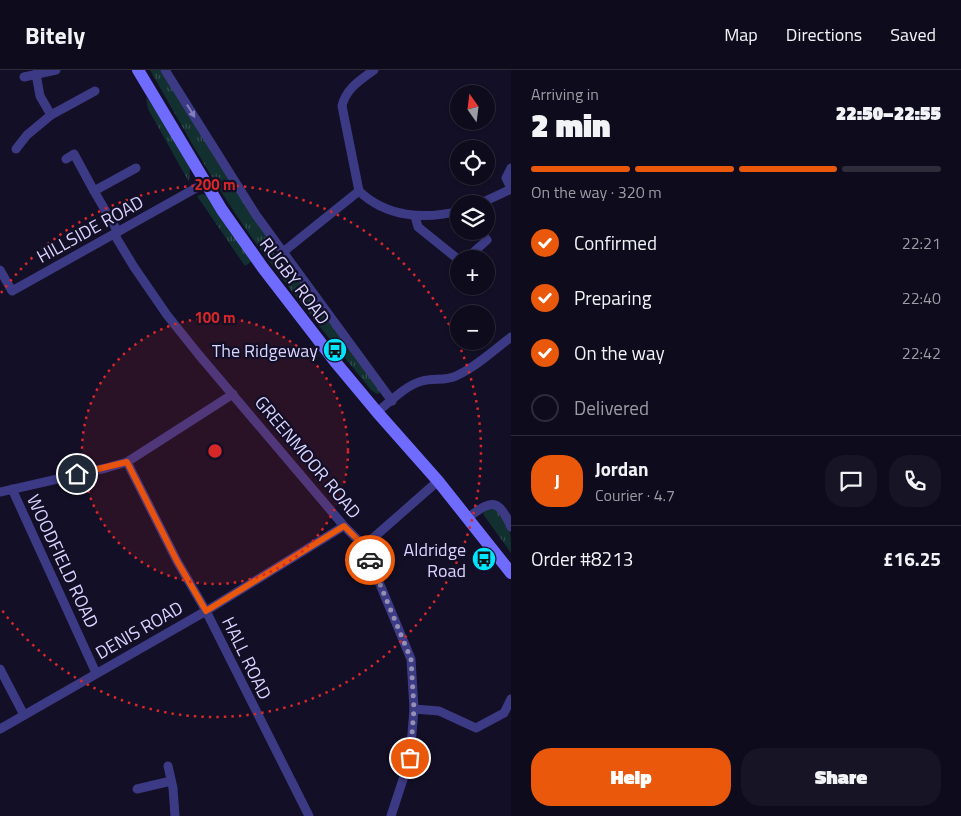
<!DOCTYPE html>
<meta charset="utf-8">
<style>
:root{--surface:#0e0b1c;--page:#171425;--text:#f1f3f6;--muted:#9b9ba3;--line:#2e2b3b;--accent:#ea580c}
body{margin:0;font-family:"Titillium Web",sans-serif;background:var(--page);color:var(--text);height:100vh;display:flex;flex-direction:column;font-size:19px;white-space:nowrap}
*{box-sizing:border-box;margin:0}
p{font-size:16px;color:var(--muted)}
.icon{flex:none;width:28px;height:28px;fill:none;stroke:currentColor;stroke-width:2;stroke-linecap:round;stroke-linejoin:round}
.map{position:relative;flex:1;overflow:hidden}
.details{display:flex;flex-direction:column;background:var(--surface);width:450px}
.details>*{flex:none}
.needle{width:32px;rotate:346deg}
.fabs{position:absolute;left:450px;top:15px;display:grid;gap:10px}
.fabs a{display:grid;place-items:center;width:45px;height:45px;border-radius:50%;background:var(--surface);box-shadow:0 1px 4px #0004,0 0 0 1px var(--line);font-size:25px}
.pin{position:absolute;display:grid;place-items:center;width:42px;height:42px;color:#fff;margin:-21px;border:2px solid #fff;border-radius:50%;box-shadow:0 1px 5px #0007}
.courier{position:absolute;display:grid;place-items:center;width:50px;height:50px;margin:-25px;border:4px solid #ea580c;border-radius:50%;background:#fff;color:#222;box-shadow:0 1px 6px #0007}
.headline em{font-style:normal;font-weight:800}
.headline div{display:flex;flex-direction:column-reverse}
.headline{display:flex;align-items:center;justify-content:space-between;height:85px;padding:0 20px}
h1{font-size:32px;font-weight:800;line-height:38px}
.bar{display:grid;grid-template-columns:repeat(4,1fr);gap:8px 5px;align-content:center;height:60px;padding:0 20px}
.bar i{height:6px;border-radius:4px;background:var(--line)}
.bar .active{background:var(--accent)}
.bar p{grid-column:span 4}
.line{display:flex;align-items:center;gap:12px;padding:0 20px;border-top:1px solid var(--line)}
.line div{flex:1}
.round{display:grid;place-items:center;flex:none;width:52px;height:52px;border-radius:20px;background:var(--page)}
ol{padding:0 20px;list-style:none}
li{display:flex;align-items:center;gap:15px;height:55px}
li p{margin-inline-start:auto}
li .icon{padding:5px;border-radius:50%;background:var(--accent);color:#fff;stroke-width:4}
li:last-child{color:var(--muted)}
li i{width:28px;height:28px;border:2px solid var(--line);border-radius:50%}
.button{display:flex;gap:10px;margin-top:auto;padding:10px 20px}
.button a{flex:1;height:58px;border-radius:20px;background:var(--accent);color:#fff;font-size:20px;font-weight:800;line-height:58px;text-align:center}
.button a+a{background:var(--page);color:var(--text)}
header{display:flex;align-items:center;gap:30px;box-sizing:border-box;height:70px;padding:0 25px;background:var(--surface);border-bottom:1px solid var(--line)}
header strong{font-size:24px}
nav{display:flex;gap:28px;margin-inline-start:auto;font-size:18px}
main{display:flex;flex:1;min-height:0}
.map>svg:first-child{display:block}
</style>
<header>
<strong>Bitely</strong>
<nav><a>Map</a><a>Directions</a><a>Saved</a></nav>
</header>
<main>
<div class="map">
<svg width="511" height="746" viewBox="0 0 511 746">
<defs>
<pattern id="grass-tufts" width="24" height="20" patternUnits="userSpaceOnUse" patternTransform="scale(1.25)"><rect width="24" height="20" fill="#12302f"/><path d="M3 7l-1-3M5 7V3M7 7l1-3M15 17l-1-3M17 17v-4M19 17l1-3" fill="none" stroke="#344d4e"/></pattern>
</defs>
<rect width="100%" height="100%" fill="#130f26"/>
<g fill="url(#grass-tufts)">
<path d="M150 0H160L274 178 275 188 277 192 287 195 379 318 380 323 377 324 371 320C324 262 275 203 233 140 203 95 177 47 150 0Z"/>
<polygon points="146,27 167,56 190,98 189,112 148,39"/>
<polygon points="203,124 209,127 252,191 245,196 197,126"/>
<path d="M495 437C511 457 511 459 511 483L483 444 486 439Z"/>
</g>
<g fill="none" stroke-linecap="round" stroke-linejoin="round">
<g stroke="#3d3a85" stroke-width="9">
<polyline points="165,0 256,145 392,331"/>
<polyline points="36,4 40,26 51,45 95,21"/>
<polyline points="24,7 56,0"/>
<polyline points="16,79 27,65 51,45"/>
<polyline points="66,89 74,84 94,121 118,162"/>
<polyline points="511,98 506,108 511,118"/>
<polyline points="94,121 136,98"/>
<path d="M359 121C386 147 424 150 459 141"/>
<polyline points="479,134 511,119"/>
<polyline points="415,146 418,157 459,190"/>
<polyline points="114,164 134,197 167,245 199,285 344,456 364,476 411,589 414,639 410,688 391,746"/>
<path d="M283 182 359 121 342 36C346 18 361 10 374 0"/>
<polyline points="466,189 487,170 480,161"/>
<polyline points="0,200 12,221 205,113"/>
<path d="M377 342C390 332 406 315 422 311 433 308 446 311 456 306 476 297 494 280 511 267"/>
<polyline points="127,392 177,491 206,541 309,746"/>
<polyline points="12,419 96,603"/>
<polyline points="0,422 106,398 127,392 233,324"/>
<path d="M469 447C492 429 499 429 511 457"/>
<polyline points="364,476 438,411"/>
<polyline points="0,599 24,645"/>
<polyline points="414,639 439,641 476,658 504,643 511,629"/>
<polyline points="0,659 206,541 344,456"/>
<polyline points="168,696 173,718 175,746"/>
<polyline points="137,719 171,711"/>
</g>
<polyline stroke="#6f6bff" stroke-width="12" points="138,0 222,140 263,198 337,294 377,342 438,411 511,503"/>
</g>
<defs><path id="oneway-solid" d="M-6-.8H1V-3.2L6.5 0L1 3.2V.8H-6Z" transform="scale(1.25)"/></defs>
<use fill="#837fbc" href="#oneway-solid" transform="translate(191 41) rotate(58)"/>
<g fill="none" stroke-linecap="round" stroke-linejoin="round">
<polyline stroke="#948fb3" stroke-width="5" stroke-dasharray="0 9" points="370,490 411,589 414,639 410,688"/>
<polyline stroke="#ea580c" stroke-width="6" points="77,404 127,392 177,491 206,541 344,456 364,476 370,490"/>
</g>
<circle cx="215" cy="381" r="133" fill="#d62828" fill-opacity=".12"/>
<g fill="none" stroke="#d62828" stroke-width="2.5" stroke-dasharray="2.5 5">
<circle cx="215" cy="381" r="133"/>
<path d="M1 223A266 266 0 1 1 1 539"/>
</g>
<defs>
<g id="bus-disc" transform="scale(1.25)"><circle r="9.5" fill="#00e5ff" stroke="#130f26"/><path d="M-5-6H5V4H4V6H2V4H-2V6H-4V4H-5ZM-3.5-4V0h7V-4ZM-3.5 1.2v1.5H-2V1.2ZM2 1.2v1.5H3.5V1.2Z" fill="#111"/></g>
</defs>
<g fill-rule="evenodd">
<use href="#bus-disc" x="335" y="280"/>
<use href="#bus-disc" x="484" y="489"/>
</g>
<g text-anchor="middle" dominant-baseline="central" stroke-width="4.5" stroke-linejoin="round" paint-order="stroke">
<g font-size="18" fill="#d9d4ff" stroke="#130f26">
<text transform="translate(90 159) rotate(-29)">HILLSIDE ROAD</text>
<text transform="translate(295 211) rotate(53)">RUGBY ROAD</text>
<text transform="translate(308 387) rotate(50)">GREENMOOR ROAD</text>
<text transform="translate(63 491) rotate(65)">WOODFIELD ROAD</text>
<text transform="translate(139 560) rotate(-30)">DENIS ROAD</text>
<text transform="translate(247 588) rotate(64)">HALL ROAD</text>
</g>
<g font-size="18" fill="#d9d4ff" stroke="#130f26" text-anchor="end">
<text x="318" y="280">The Ridgeway</text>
<text x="466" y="479">Aldridge<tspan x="466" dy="21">Road</tspan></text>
</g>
</g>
<circle cx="215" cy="381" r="8" fill="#d62828" stroke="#130f26" stroke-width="2.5"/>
<g font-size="15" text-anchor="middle" font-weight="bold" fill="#d62828" stroke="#130f26" stroke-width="4.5" stroke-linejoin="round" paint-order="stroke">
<text x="215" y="120">200 m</text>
<text x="215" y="253">100 m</text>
</g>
</svg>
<div class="fabs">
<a><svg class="needle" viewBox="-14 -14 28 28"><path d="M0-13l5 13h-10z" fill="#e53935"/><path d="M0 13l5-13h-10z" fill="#9b9ba3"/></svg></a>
<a><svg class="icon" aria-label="locate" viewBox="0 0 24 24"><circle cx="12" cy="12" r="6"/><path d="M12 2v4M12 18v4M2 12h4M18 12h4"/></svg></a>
<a><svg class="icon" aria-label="layers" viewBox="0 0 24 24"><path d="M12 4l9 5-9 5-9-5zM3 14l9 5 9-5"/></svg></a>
<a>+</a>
<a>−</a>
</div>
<div class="pin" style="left:410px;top:688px;background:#ea580c"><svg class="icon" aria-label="bag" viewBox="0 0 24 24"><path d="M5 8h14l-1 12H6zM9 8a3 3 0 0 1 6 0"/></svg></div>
<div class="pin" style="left:77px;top:404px;background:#1f2937"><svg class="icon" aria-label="home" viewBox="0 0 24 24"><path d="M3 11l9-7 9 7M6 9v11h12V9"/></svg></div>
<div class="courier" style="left:370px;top:490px"><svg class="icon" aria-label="car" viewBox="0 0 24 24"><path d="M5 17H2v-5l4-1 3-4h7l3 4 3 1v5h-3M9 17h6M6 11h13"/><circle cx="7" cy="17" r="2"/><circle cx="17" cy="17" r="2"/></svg></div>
</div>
<section class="details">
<div class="headline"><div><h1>2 min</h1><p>Arriving in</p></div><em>22:50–22:55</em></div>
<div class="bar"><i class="active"></i><i class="active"></i><i class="active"></i><i></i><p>On the way · 320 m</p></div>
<ol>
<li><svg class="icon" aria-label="check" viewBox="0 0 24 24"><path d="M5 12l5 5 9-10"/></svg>Confirmed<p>22:21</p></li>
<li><svg class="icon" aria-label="check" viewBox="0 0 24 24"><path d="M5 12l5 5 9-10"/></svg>Preparing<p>22:40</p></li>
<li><svg class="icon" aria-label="check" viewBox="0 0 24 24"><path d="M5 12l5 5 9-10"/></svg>On the way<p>22:42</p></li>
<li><i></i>Delivered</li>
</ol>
<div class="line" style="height:90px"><b class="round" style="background:var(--accent);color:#fff">J</b><div><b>Jordan</b><p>Courier · 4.7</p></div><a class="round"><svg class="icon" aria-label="chat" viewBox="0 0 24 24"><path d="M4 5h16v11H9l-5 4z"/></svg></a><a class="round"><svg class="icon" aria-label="phone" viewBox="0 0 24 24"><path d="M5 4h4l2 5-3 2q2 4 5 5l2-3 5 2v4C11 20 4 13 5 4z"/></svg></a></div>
<div class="line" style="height:65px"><div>Order #8213</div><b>£16.25</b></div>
<div class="button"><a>Help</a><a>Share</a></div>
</section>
</main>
